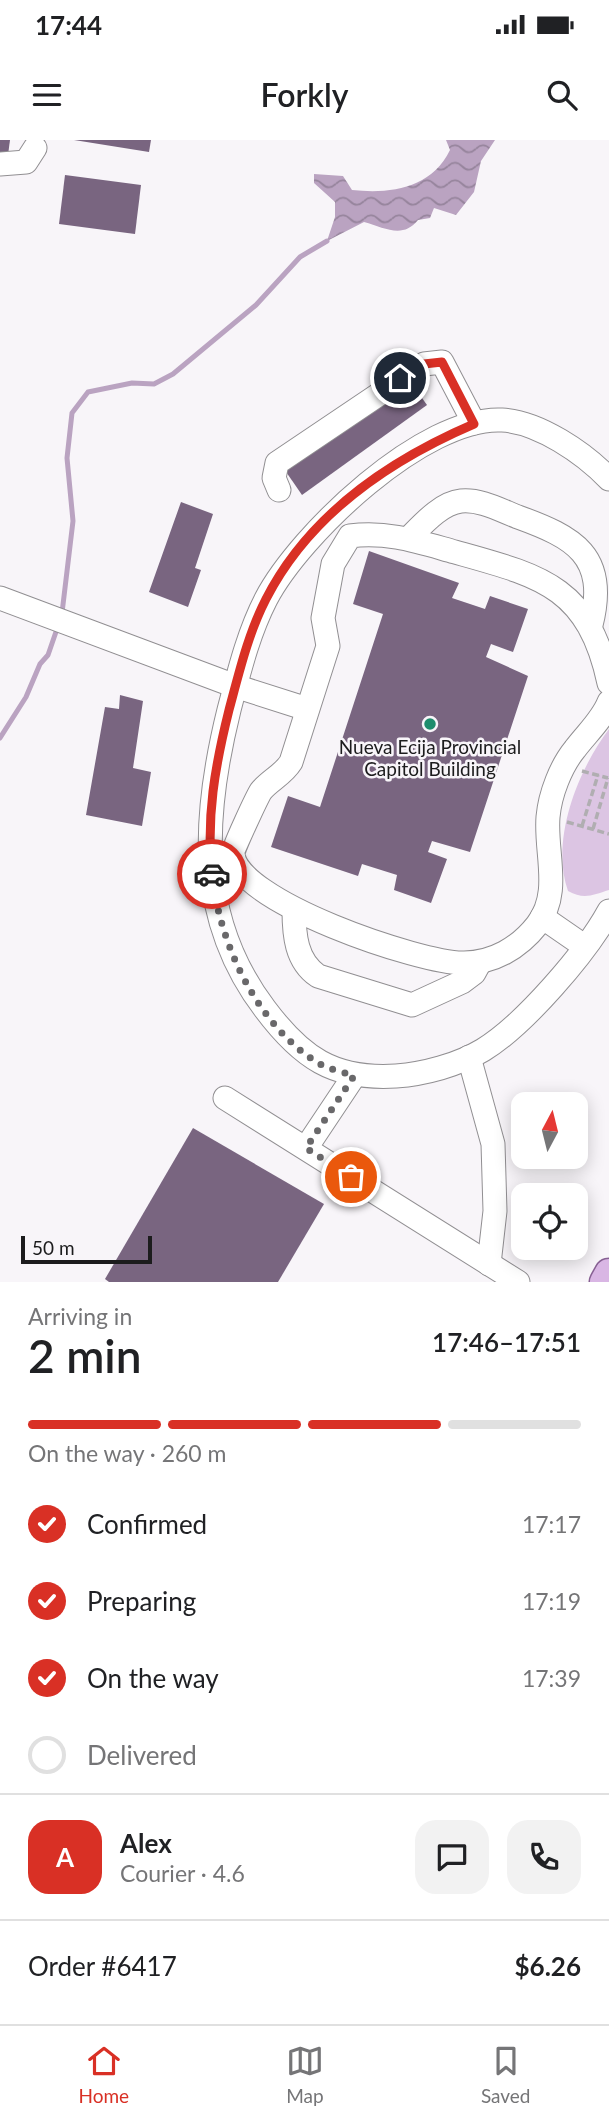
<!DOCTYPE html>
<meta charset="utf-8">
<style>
:root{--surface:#fff;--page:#f2f2f2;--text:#202124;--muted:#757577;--line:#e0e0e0;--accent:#d93025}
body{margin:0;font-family:Lato,sans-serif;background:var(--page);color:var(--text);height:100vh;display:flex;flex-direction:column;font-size:26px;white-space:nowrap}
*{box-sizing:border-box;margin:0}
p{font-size:23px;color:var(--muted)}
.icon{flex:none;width:38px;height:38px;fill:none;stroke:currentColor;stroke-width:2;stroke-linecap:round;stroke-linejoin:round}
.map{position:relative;height:1142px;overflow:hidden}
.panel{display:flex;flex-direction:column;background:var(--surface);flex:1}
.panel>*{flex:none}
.needle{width:46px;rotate:7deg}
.tools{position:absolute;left:511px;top:952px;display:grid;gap:14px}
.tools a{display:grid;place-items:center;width:77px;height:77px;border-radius:14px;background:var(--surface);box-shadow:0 4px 18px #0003;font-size:35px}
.scale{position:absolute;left:21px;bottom:18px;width:131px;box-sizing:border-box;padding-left:7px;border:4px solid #1c1c1d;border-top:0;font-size:19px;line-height:24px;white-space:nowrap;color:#1c1c1d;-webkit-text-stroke:5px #f8f5f9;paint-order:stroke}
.pin{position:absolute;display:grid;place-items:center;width:60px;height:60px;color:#fff;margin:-30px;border:4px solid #fff;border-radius:50%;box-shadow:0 2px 7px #0007}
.courier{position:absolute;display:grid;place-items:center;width:70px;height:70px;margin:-35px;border:5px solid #d93025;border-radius:50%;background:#fff;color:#222;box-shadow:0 2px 9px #0007}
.head em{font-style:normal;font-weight:600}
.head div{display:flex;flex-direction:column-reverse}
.head{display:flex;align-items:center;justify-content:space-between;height:119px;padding:0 28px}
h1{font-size:46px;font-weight:600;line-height:52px}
.bar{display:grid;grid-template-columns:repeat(4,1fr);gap:10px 7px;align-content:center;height:84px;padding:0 28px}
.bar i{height:9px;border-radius:5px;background:var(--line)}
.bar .active{background:var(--accent)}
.bar p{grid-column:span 4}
.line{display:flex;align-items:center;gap:18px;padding:0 28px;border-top:2px solid var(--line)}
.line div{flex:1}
.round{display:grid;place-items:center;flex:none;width:74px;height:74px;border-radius:21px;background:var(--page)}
ol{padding:0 28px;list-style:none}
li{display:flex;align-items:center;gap:21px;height:77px}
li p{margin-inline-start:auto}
li .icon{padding:7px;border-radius:50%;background:var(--accent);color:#fff;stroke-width:4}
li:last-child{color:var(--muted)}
li i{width:38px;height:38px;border:4px solid var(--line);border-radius:50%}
.status{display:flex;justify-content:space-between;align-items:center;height:49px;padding:0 35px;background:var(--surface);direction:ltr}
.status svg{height:19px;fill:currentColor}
header{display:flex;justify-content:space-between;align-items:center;height:91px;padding:0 28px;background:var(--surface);font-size:32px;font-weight:600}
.menu{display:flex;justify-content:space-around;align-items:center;height:98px;border-top:2px solid var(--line);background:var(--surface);font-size:19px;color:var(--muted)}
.menu a{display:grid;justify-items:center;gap:4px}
.menu .active{color:var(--accent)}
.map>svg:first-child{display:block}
</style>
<div class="status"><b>17:44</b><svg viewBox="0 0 49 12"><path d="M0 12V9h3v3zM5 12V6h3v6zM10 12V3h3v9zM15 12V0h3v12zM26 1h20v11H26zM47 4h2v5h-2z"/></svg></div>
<header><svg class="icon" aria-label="menu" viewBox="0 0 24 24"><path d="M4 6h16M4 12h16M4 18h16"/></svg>Forkly<svg class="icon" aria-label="search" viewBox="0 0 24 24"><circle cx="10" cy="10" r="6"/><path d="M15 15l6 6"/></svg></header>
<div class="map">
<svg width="609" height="1142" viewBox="0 0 609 1142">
<defs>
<pattern id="water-waves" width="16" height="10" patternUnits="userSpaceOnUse" patternTransform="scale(1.75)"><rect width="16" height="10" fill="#baa3c1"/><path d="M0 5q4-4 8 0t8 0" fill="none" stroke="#96849c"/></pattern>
</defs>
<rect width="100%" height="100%" fill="#f8f5f9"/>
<path fill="#dcc5e3" d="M609 589V750C593 755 584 760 568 751 550 700 578 630 609 589Z"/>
<path fill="url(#water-waves)" d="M446 0H495L481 21 474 52 456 75 434 68 430 78 418 80C403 99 385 88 364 82L327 101 335 77V62L314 43V34L343 36 352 50C390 54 431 49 450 10Z"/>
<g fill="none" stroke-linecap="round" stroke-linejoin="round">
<g stroke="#baa3c1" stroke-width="5">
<polyline points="62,473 73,381 67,318 72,273 88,252 132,243 154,244 173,234 256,165 300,117 327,101"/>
<polyline points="0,598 26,557 40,524 48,515 58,486"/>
</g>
</g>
<g fill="#796580">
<polygon points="0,0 10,0 8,15 0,14"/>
<polygon points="74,0 151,0 149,12"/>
<polygon points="65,35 141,45 135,94 59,84"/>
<polygon points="407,237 427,265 302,355 282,326"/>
<polygon points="181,362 213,374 195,428 201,430 188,467 149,452"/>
<polygon points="369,411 459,443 452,458 485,469 490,456 528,469 513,512 491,504 486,517 528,536 470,712 432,701 428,712 447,719 431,763 394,750 397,735 362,724 358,736 271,707 288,656 320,667 383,474 353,464"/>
<polygon points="120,555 143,561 133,628 151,632 142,686 86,675 105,567 119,569"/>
<polygon points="193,988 324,1064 278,1142 109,1142 105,1139"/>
</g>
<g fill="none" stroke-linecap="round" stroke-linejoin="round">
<g stroke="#918f92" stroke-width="25">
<g id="minor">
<polyline points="0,24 26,22 35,8"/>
<path d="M609 339C584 313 539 282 502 280 424 276 300 394 266 459 248 494 239 532 229 570 203 675 195 777 265 869 301 917 333 940 396 936 424 934 458 925 483 910 524 885 586 813 609 771"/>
<polyline points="279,350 274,338 277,323 424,224 442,222 474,283"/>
<path d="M409 398C422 385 441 363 461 361 480 359 500 370 518 377 573 397 609 415 591 485"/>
<polyline points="0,458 235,546 307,569"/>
<path d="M609 543C588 446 541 436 455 412 419 402 388 391 350 396L333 424 323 478 328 506 291 622C283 635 270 640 261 651 257 657 233 709 233 713 234 761 422 824 464 823 493 823 519 808 537 785 562 753 545 713 548 677 550 654 561 626 575 609 587 593 602 580 609 562"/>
<path d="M294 770C294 795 296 821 318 836L412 865 462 842 474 833 480 822"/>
<polyline points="542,777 584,806"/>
<polyline points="469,917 493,1004 495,1071 489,1124"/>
<polyline points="225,958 518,1142"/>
<polyline points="306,1008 354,936"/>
</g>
</g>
<g stroke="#876093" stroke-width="31">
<polyline id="major" points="604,1142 609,1133"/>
</g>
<g stroke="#b0aeb1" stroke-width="3.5" stroke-dasharray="7 3.5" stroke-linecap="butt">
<polyline points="582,631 608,638"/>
<polyline points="567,682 609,694"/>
<polyline points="582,686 598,635"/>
<polyline points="593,689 608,638"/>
</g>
<use href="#minor" stroke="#fff" stroke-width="23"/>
<use href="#major" stroke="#d9b6e4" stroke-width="28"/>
</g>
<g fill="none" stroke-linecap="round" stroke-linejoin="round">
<path stroke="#69686a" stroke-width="7" stroke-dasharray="0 12.6" d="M212 734C219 803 257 885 318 923 329 929 343 932 354 936L306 1008 351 1037"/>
<path stroke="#d93025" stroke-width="9" d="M212 734C206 677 215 626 229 570 239 533 248 494 266 459 309 375 390 320 474 284L442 222 424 224 400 238"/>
</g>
<circle fill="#1e8d6d" stroke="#f8f5f9" stroke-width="2.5" cx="430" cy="584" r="7"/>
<g text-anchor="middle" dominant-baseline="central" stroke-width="5" stroke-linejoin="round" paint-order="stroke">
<g font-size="19" fill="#1c1c1d" stroke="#f8f5f9">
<text x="430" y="606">Nueva Ecija Provincial<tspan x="430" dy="22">Capitol Building</tspan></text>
</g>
</g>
</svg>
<div class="tools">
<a><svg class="needle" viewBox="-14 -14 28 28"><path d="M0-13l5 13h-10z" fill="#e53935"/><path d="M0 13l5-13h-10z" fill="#757577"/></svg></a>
<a><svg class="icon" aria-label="locate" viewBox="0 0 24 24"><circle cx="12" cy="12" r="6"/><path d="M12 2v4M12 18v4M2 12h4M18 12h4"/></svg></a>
</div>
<div class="scale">50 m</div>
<div class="pin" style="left:351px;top:1037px;background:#ea580c"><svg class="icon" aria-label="bag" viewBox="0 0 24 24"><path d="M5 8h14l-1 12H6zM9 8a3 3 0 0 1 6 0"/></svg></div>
<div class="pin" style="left:400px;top:238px;background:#1f2937"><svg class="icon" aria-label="home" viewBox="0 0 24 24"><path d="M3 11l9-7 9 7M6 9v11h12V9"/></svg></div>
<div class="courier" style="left:212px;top:734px"><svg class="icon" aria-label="car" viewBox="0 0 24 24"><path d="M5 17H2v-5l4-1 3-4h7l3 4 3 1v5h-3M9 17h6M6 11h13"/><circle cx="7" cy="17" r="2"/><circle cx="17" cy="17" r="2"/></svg></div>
</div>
<section class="panel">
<div class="head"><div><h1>2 min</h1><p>Arriving in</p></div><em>17:46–17:51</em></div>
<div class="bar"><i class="active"></i><i class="active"></i><i class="active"></i><i></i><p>On the way · 260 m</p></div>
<ol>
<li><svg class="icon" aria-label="check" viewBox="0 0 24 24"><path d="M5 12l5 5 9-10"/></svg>Confirmed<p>17:17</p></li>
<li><svg class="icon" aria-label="check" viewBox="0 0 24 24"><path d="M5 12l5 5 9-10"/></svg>Preparing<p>17:19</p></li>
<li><svg class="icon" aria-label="check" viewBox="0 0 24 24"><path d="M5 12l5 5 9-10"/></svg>On the way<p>17:39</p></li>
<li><i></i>Delivered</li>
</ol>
<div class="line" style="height:126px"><b class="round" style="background:var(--accent);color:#fff">A</b><div><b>Alex</b><p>Courier · 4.6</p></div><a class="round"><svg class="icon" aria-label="chat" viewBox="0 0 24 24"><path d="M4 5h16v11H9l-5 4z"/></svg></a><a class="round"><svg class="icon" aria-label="phone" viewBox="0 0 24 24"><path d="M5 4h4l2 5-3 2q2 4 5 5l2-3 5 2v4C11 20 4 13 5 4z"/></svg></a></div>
<div class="line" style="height:91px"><div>Order #6417</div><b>$6.26</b></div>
</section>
<nav class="menu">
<a class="active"><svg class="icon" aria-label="home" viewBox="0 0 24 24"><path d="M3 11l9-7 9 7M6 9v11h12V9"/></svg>Home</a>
<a><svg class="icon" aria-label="map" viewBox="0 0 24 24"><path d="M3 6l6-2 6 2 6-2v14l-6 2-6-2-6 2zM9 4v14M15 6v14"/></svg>Map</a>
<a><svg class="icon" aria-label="saved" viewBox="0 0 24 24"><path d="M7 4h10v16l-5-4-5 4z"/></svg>Saved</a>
</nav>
